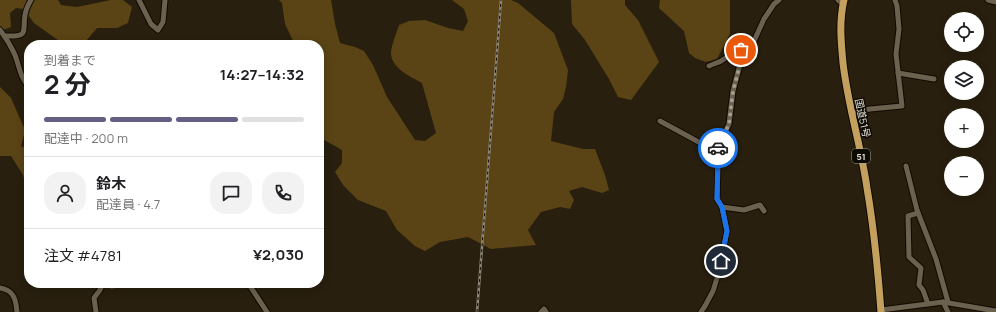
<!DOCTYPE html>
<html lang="ja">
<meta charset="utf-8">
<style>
:root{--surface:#fff;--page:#f2f2f2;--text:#202124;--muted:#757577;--line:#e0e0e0;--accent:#655f83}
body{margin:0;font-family:Manrope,"Noto Sans JP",sans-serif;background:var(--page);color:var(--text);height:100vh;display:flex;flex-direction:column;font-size:15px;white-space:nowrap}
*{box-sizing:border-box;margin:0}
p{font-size:13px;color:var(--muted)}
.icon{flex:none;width:22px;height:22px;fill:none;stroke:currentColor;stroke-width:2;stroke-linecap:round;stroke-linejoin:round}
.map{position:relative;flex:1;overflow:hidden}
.sheet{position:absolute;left:24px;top:40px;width:300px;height:248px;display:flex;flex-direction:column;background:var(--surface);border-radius:16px;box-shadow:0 2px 10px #0003}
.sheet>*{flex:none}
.controls{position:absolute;left:944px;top:12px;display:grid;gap:8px}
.controls a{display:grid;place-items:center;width:40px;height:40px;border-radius:50%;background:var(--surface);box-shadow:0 2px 10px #0003;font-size:20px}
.pin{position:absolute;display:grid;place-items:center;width:34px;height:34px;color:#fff;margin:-17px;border:2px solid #fff;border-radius:50%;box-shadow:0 1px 4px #0007}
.courier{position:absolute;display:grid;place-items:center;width:40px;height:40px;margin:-20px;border:3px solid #1a73e8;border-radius:50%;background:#fff;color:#222;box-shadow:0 1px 5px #0007}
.head em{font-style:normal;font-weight:700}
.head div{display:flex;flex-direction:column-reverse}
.head{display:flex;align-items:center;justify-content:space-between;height:68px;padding:0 20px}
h1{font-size:26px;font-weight:700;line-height:30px}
.bar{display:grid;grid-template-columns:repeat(4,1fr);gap:6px 4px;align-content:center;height:48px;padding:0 20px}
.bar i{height:5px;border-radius:3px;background:var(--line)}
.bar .active{background:var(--accent)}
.bar p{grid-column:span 4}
.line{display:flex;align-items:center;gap:10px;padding:0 20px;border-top:1px solid var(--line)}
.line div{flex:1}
.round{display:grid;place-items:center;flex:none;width:42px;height:42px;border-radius:16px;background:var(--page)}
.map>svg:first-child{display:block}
</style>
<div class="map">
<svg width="996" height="312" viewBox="0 0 996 312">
<rect width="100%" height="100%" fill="#281f0e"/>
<g fill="#5a4415">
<polygon points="0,0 58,0 61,5 77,7 111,0 123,0 132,7 128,23 117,28 97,28 86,41 87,45 65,45 34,23 24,9 16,8 10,13 11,27 0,31"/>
<path d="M279 0H331L335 24 340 43 355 47 364 51 373 65 387 97 415 140 425 141 436 133 422 83C411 77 391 68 391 53 391 46 397 32 399 25L409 21 425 20 448 28 463 31 468 21 464 9 452 0H511L518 3 554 33 568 70 566 87 563 99 554 112 551 141 583 149H595L605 175 609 190 602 193 582 187 569 191 574 200 570 209 560 207 541 212 528 230 536 245 491 249 468 237 440 242 425 251 415 246 397 230 386 211 358 200 343 185 335 172 342 163V150L319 137V45H295L285 24 282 3Z"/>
<polygon points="571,0 625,0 625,5 638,20 659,62 631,100 618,97 609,79 585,40 572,24"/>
<polygon points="660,0 730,0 730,34 717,59 706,62 695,58 689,53 684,31 659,8"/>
<polygon points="0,87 11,98 25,130 21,147 29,146 29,197 23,175 11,156 0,156"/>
<polygon points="104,283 146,283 111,289"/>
</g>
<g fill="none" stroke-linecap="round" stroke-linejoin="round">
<g stroke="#110900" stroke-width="7">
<g id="minor">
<polyline points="139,0 151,24 158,30 163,22 165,0"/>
<polyline points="838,0 843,4"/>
<polyline points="988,0 996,2"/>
<path d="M0 30C6 38 11 46 15 55 20 68 19 75 29 87"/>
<path d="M5 36C30 37 22 32 25 15 26 9 28 5 31 0"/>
<path d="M709 66C713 64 717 63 721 61 730 56 735 48 745 51"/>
<polyline points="898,73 934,79"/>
<polyline points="851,113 870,109 902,106 896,54 899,29 897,6 895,0"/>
<polyline points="660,121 717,152"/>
<polyline points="906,166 917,210 936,259 948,302"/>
<polyline points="722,207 744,210 760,205 764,211"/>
<polyline points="918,213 908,216 909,257 921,268 919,285 923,290 928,304"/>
<polyline points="248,283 267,312"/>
<path d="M0 288C14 290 16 300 17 312"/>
<polyline points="943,302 948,312"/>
<polyline points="881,310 943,302 996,311"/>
<polyline points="96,312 94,298 100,290 103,283"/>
<polyline points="541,312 544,309 546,312"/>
<polyline points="701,312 705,306 713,291 718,275 727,231 722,207 717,199 718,166 717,150 729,124 733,91 742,57 745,51 754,41 764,19 774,4 779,0"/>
</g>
</g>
<g stroke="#110900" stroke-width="9">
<path id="highway" d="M844 0C839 21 841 42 843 63 848 106 861 146 867 188 874 229 878 271 881 312"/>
</g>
<use href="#minor" stroke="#6b614e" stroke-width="5"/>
<use href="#highway" stroke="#c3a05d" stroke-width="7"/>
<g stroke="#8c8577" stroke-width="2.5">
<polyline id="rail" points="477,312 501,0"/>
</g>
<use href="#rail" stroke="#0e0a04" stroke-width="1" stroke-dasharray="3" stroke-linecap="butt"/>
</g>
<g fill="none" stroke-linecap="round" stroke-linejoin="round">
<polyline stroke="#a59e91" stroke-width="4" stroke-dasharray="0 7.2" points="718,148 729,124 733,91 742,57 745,51 741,50"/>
<polyline stroke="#1a73e8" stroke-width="5" points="718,148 717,199 722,207 727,231 721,261"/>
</g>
<g text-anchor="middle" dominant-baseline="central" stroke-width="3" stroke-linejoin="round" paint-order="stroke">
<rect fill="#0e0a04" stroke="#a7a298" stroke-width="1" x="852" y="149" width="18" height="14" rx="3"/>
<g font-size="9" font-weight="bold" fill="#e9e3d8">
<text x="861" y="156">51</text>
</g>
<g font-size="10" fill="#e9e3d8" stroke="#0e0a04">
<text transform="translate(863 118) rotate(78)">国道51号</text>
</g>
</g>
</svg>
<div class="controls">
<a><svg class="icon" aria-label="locate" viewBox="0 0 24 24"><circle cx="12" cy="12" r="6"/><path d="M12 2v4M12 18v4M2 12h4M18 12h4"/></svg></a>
<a><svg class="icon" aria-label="layers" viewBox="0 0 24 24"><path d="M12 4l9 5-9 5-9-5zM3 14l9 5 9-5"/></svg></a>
<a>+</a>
<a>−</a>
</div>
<div class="pin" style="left:741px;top:50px;background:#ea580c"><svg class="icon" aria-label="bag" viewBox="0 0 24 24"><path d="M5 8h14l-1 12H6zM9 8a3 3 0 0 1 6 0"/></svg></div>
<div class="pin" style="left:721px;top:261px;background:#1f2937"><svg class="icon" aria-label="home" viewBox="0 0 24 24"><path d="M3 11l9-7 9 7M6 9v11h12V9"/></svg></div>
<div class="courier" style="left:718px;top:148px"><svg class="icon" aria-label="car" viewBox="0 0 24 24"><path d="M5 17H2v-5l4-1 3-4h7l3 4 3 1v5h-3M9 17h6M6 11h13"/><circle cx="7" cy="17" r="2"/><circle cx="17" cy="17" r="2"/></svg></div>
<section class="sheet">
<div class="head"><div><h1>2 分</h1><p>到着まで</p></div><em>14:27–14:32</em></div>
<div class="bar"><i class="active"></i><i class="active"></i><i class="active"></i><i></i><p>配達中 · 200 m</p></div>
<div class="line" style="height:72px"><a class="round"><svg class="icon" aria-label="person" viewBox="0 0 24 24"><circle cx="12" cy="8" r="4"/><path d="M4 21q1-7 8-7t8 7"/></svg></a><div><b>鈴木</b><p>配達員 · 4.7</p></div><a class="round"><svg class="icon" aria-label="chat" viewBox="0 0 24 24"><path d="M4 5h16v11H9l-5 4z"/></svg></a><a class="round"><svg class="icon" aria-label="phone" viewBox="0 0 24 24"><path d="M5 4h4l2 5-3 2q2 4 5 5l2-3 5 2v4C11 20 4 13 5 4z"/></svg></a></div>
<div class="line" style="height:52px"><div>注文 #4781</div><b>¥2,030</b></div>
</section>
</div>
